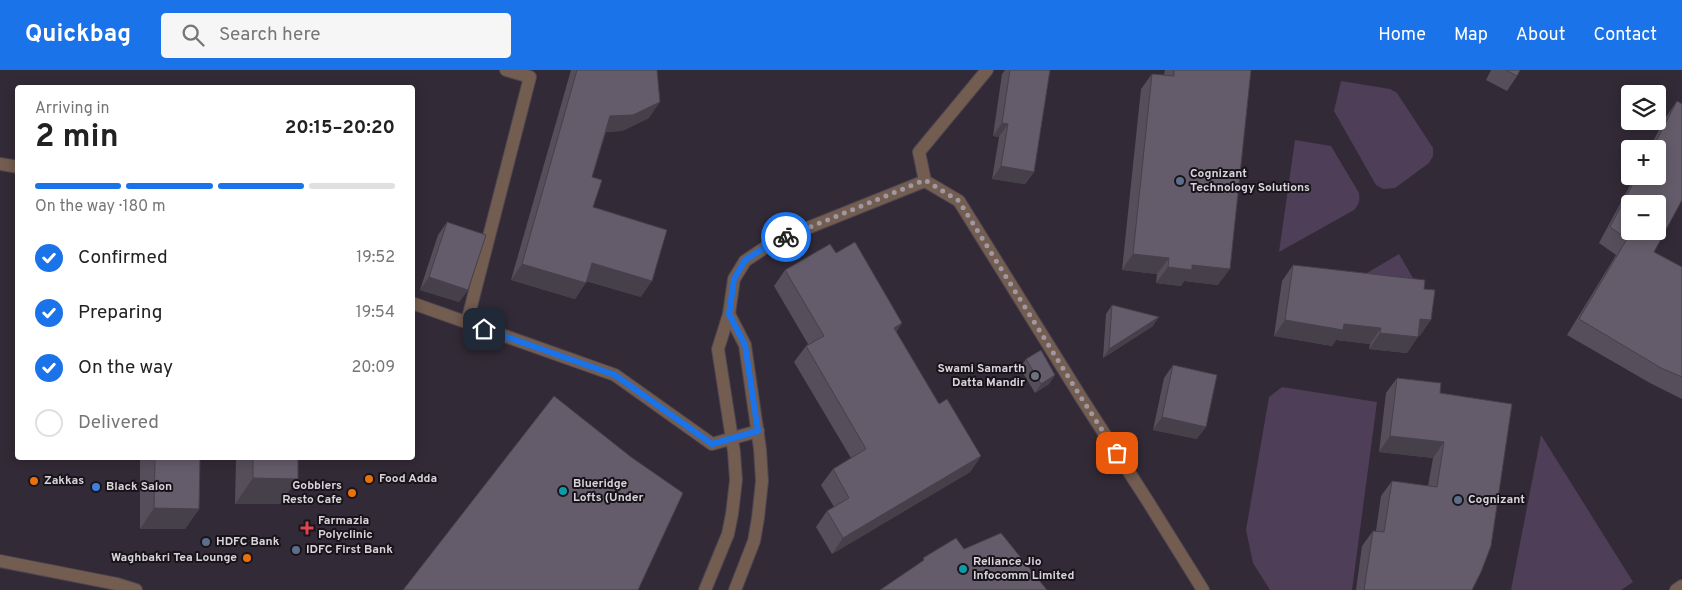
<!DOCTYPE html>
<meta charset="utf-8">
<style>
:root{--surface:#fff;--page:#f6f6f6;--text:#222;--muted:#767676;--line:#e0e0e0;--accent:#1a73e8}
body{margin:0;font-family:Overpass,sans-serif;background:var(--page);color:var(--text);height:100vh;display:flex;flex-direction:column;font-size:19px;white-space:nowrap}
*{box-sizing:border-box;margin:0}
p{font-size:16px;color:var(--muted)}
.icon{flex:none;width:28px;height:28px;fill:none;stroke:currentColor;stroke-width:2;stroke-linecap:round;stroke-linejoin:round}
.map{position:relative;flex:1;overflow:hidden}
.drawer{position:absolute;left:15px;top:15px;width:400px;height:375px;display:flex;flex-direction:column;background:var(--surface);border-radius:5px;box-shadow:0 2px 12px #0003}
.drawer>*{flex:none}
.fabs{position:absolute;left:1621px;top:15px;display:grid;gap:10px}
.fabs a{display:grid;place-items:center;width:45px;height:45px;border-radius:5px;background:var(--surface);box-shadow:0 2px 12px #0003;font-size:25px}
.pin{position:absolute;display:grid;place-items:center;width:42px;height:42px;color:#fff;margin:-21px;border-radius:10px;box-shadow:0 2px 8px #0006}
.courier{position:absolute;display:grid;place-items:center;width:50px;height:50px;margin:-25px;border:4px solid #1a73e8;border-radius:50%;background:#fff;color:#222;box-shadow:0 1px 6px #0007}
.headline em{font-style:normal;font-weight:700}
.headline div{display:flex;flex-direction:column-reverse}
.headline{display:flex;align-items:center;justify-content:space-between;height:85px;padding:0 20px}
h1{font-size:32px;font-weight:700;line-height:38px}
.bar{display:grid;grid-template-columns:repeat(4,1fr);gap:8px 5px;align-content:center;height:60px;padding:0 20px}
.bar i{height:6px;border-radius:4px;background:var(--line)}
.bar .active{background:var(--accent)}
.bar p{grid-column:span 4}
ol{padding:0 20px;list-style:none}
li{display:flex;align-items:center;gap:15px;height:55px}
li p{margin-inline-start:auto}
li .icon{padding:5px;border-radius:50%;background:var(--accent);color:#fff;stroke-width:4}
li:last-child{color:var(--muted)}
li i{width:28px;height:28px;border:2px solid var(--line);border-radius:50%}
header{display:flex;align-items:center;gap:30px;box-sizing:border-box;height:70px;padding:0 25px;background:var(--accent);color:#fff}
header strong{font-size:24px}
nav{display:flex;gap:28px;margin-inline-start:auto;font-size:18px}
.search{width:350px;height:45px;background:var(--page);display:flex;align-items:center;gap:12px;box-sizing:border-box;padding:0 18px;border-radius:5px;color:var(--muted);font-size:19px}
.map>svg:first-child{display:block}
</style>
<header>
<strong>Quickbag</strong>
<div class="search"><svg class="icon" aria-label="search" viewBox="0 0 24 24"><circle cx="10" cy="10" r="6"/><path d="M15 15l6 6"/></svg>Search here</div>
<nav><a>Home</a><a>Map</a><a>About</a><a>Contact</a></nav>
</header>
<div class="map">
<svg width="1682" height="520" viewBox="0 0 1682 520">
<rect width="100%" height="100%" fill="#322a36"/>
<g fill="#4f3e58">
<polygon points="1341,11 1390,19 1397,23 1433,78 1433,86 1429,93 1395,118 1383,119 1376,115 1334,41"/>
<path d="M1295 70 1331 76 1359 123C1360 131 1359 134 1354 140L1279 182Z"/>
<polygon points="1399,184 1424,227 1345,216"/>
<polygon points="1282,317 1377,332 1352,520 1270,520 1253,493 1246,460 1269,327"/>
<polygon points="1541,365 1633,512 1621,520 1511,520"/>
</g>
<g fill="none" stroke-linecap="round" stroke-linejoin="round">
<g stroke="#4d4551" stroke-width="14">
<g id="minor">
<polyline points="987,0 919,82 925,111 959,131 1082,329 1147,430 1203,520"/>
<polyline points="0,94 18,97"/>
<polyline points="412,233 615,305 712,374 758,361"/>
<polyline points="729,244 745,275 760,379 762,411 758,448 754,471 735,520"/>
<polyline points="467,252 530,7 506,0"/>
<polyline points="0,491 117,514 136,520"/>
<polyline points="705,520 728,464 732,444 736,410 734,382 718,279 729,244 734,209 745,191 775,171 925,111"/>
<polyline points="1676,520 1682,516"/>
</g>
</g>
<use href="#minor" stroke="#735c50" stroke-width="12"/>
</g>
<g fill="#564f5b">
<polygon points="571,0 657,0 649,48 622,61 606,62 592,107 593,137 641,227 586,211 575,229 511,210"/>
<polygon points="1005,0 1050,0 1034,102 1025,114 992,109 999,67 993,66 1002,4"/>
<polygon points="1165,0 1251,0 1218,215 1184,211 1181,216 1156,213 1157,204 1122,200 1141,19 1152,4 1164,5"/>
<polygon points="1491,0 1520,0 1517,6 1507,21 1486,10"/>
<polygon points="1677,31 1654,182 1682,197 1682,329 1650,313 1567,265 1616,185 1599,173 1635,106 1658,106 1658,79 1649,79 1666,47"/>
<polygon points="447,152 468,220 459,232 420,220 438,165"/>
<polygon points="836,183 902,253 896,262 939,334 981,386 970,402 832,484 816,457 827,441 834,437 821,415 833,399 851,388 794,292 806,276 808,274 774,216 785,200"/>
<polygon points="1293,195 1420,266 1418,266 1407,283 1369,279 1370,274 1336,270 1332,276 1274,266 1282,211"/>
<polygon points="1112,235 1153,256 1103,288 1106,244"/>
<polygon points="1026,289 1055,305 1049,314 1035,323 1020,298"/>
<polygon points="1173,295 1197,369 1153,360 1164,308"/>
<polygon points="1397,308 1440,323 1472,520 1356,520 1362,476 1373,461 1376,461 1381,426 1392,411 1428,416 1433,388 1379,382 1386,323"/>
<polygon points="140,388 200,388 199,439 185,459 140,459"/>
<polygon points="236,388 298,388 280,434 235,434"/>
</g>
<g fill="#46404a">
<polygon points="660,32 649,48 622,61 599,62 610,46"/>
<polygon points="1002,53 1008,54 999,67 993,66"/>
<polygon points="1001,96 1034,102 1025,114 992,109"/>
<polygon points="1133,184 1169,188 1157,204 1122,200"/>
<polygon points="592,193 652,211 641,227 581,209"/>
<polygon points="522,194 586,213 575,229 511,210"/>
<polygon points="1192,195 1230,199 1218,215 1184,211 1181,216 1156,213 1168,197"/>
<polygon points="429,207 468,220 459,232 420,220"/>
<polygon points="1159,247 1153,256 1103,288 1109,279"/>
<polygon points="1420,249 1431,250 1420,266 1409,265"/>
<polygon points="1285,250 1344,254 1381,258 1370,274 1336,270 1332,276 1274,266"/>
<polygon points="902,253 891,269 894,258"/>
<polygon points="1380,263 1418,267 1407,283 1369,279"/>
<polygon points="1055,305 1049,314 1035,323 1041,314"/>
<polygon points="1162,347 1206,357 1197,369 1153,360"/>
<polygon points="1390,366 1444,372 1433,388 1379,382"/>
<polygon points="981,386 970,402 832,484 843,468"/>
<polygon points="253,408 298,409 280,434 235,434"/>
<polygon points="154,438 199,439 185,459 140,459"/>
</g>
<g fill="#645c6a" stroke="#46404a" fill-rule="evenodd">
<polygon points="577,0 657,0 660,32 633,45 610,46 592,107 602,110 593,137 667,160 652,211 592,193 586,213 522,194"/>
<polygon points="1010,0 1050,0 1034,102 1001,96 1008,54 1002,53"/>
<polygon points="1174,0 1251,0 1230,199 1192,195 1192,200 1168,197 1169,188 1133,184 1152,4 1174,6"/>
<polygon points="1506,0 1520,0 1517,6"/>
<path d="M1677 31 1682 34V130L1654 182 1682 197V307L1661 298 1579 249 1627 169 1610 157 1637 106H1658V79H1652ZM1630 134H1658V161H1630Z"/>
<polygon points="447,152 486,165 468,220 429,207"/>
<polygon points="855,172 902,253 894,258 939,334 947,329 981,386 843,468 827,441 849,428 833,399 866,379 806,276 824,266 785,200 830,174 836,183"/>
<polygon points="1293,195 1425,210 1424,219 1435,220 1431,250 1420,249 1418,267 1380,263 1381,258 1344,254 1343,260 1285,250"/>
<polygon points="1112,235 1159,247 1109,279"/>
<polygon points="1041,280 1055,305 1041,314 1026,289"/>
<polygon points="1173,295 1217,305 1206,357 1162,347"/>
<polygon points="1397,308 1441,313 1440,323 1512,334 1491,476 1481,502 1472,520 1364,520 1373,461 1384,462 1392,411 1437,417 1444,372 1390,366"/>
<polygon points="554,326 631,387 683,423 638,520 403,520"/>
<polygon points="155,388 200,388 199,439 154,438"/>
<polygon points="253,388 298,388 298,409 253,408"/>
<polygon points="1001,463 1047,520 880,520 924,490 923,488 956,468 964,479"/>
</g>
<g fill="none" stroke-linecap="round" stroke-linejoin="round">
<polyline stroke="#9f98a2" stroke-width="5" stroke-dasharray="0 9" points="786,167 925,110 959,131 1082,329 1117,383"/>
<polyline stroke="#1a73e8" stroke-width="6" points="484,259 615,305 712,374 758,361 745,275 729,244 734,209 745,190 775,171 786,167"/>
</g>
<g fill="#5c6f8a" stroke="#18141a" stroke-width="2">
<circle cx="1180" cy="111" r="5"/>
<circle cx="1458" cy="430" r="5"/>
<circle cx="206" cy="472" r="5"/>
<circle cx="296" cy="480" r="5"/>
</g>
<circle fill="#6b7280" stroke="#18141a" stroke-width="2" cx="1035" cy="306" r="5"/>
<g fill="#e8710a" stroke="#18141a" stroke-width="2">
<circle cx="369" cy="409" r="5"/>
<circle cx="34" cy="411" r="5"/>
<circle cx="352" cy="423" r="5"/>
<circle cx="247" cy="488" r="5"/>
</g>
<circle fill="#3f7fe0" stroke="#18141a" stroke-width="2" cx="96" cy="417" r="5"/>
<g fill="#0f9aa8" stroke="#18141a" stroke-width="2">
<circle cx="563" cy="421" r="5"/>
<circle cx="963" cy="499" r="5"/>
</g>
<path fill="#e0444e" stroke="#18141a" stroke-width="2" d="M304.5 450.5h5v5h5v5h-5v5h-5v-5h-5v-5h5z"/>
<g text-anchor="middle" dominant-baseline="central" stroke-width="4" stroke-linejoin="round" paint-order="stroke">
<g font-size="12" font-weight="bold" fill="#d9d4dc" stroke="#18141a" text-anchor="start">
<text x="1190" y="104">Cognizant<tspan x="1190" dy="14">Technology Solutions</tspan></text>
<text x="1025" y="299" text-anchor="end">Swami Samarth<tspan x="1025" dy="14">Datta Mandir</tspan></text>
<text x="379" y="409">Food Adda</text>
<text x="44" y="411">Zakkas</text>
<text x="573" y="414">Blueridge<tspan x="573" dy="14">Lofts (Under</tspan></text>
<text x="342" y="416" text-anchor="end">Gobblers<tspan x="342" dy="14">Resto Cafe</tspan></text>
<text x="106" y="417">Black Salon</text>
<text x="1468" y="430">Cognizant</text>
<text x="318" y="451">Farmazia<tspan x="318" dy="14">Polyclinic</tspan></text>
<text x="216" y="472">HDFC Bank</text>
<text x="306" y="480">IDFC First Bank</text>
<text x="237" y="488" text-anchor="end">Waghbakri Tea Lounge</text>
<text x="973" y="492">Reliance Jio<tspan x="973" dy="14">Infocomm Limited</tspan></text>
</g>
</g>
</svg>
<div class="fabs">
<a><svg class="icon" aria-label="layers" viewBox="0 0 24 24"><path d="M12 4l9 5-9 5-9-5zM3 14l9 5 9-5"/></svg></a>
<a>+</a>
<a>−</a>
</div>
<div class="pin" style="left:1117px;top:383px;background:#ea580c"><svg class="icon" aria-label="bag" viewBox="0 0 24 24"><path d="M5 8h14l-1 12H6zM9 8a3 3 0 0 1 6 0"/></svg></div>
<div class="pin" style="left:484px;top:259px;background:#1f2937"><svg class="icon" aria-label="home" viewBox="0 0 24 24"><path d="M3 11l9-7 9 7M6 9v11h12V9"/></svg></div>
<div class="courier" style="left:786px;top:167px"><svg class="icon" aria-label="bike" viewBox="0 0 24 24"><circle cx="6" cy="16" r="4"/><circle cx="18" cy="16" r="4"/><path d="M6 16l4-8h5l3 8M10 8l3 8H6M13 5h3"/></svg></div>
<section class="drawer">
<div class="headline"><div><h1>2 min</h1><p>Arriving in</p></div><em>20:15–20:20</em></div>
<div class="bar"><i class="active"></i><i class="active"></i><i class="active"></i><i></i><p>On the way · 180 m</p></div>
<ol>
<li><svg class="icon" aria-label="check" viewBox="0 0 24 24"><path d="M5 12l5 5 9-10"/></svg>Confirmed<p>19:52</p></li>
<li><svg class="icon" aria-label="check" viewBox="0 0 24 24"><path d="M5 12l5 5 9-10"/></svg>Preparing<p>19:54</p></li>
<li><svg class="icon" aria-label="check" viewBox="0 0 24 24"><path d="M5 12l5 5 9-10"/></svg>On the way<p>20:09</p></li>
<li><i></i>Delivered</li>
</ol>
</section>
</div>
